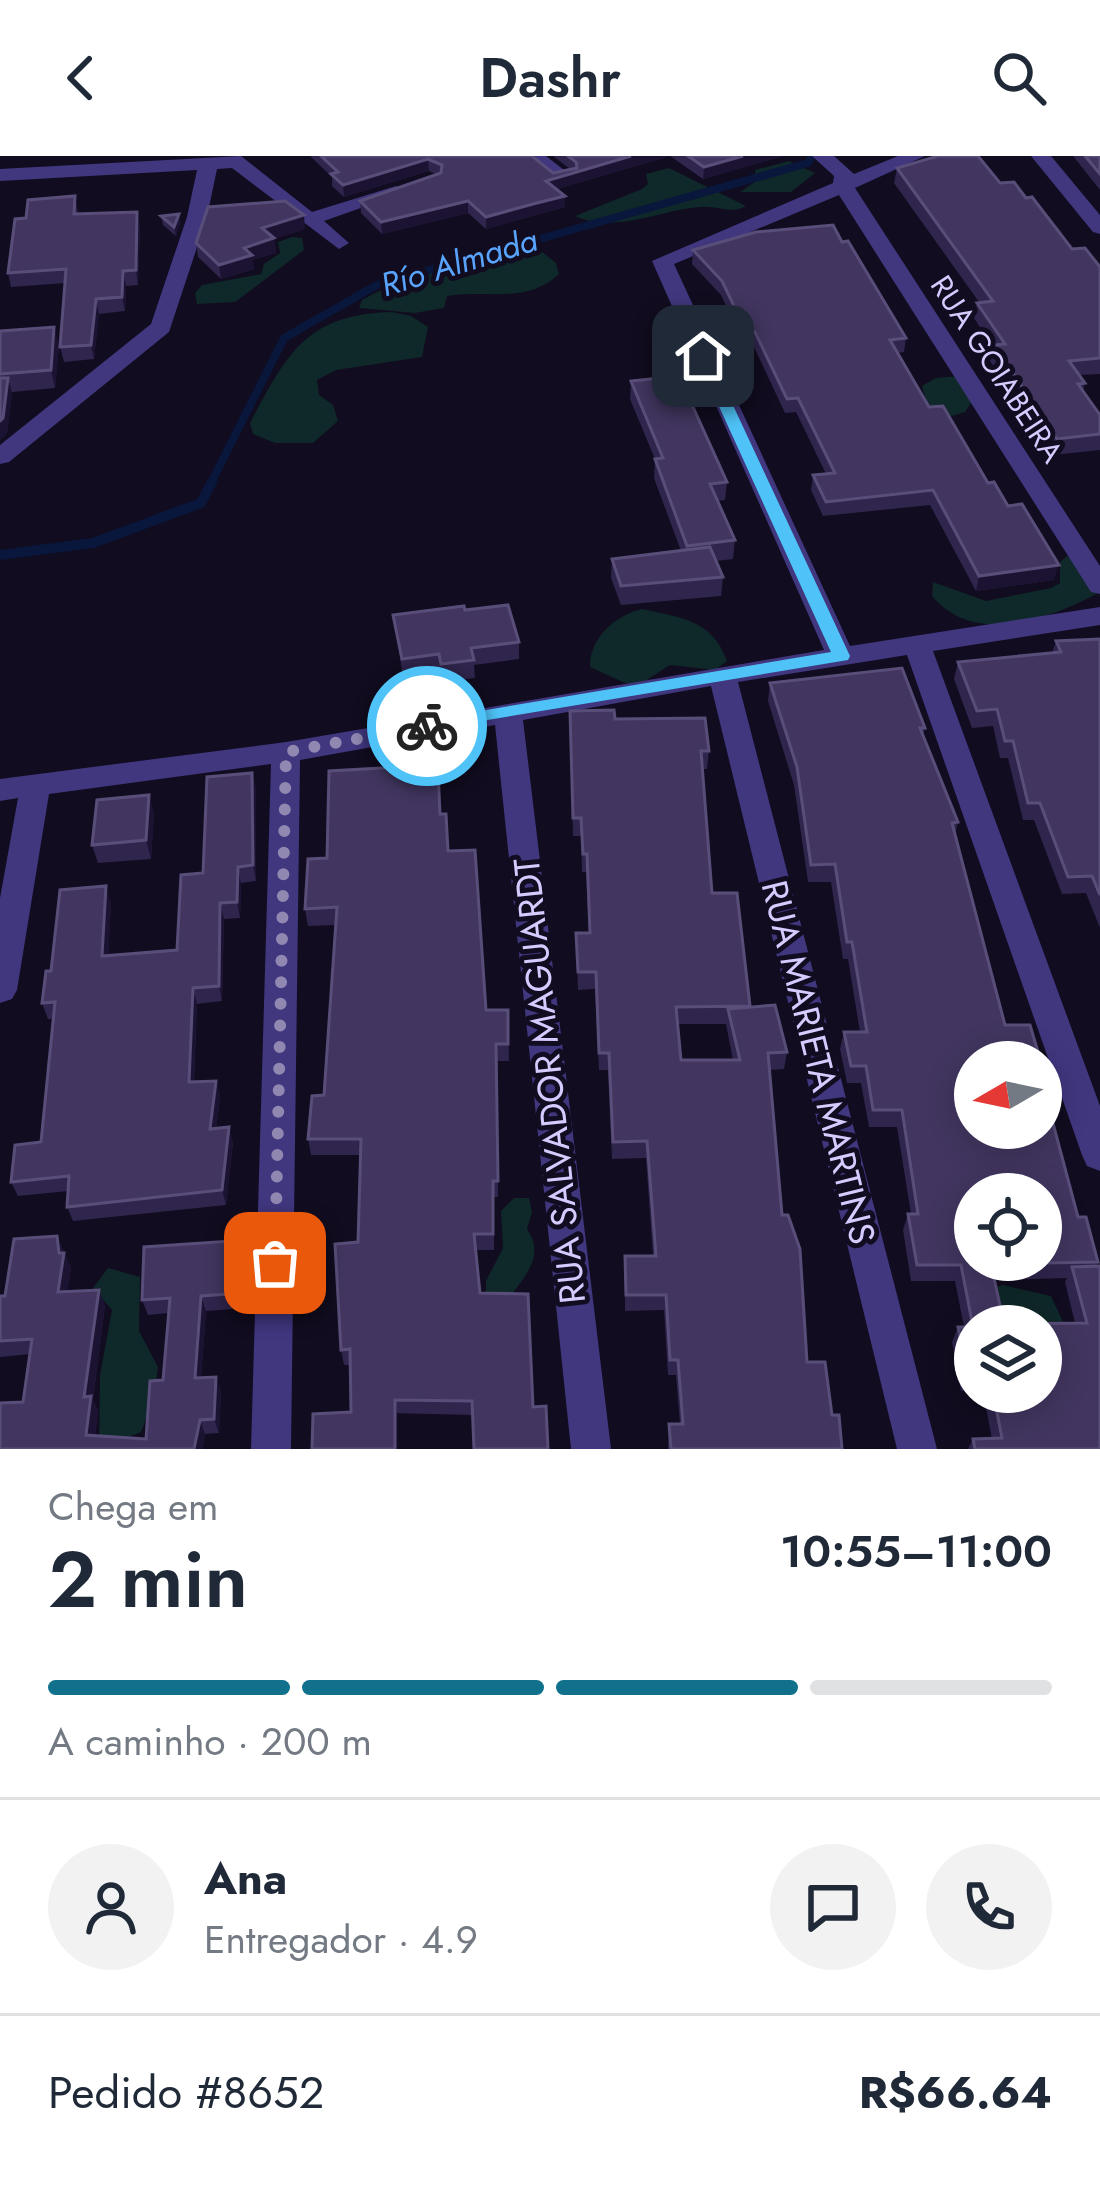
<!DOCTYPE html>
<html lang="pt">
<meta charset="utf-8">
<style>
:root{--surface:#fff;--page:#f2f2f3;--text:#1f2937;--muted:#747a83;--line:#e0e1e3;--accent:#11718d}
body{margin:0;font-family:Jost,sans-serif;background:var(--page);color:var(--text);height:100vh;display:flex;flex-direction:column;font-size:45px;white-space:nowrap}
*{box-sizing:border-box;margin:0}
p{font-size:39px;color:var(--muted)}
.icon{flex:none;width:66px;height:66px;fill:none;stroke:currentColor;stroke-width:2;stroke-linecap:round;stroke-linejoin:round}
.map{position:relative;height:1293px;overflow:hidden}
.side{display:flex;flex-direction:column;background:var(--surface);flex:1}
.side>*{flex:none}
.needle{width:78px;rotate:261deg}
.tools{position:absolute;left:954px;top:885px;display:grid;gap:24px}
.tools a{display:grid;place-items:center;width:108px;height:108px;border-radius:50%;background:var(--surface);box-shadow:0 6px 30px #0003;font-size:60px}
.pin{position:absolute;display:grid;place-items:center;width:102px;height:102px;color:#fff;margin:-51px;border-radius:24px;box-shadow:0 6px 18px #0006}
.courier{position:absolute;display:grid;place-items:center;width:120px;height:120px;margin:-60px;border:9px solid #4fc3f7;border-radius:50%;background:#fff;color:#222;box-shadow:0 3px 15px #0007}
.summary em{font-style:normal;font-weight:600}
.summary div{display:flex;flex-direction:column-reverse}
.summary{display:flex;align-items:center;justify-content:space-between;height:204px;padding:0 48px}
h1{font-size:78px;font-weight:600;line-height:90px}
.bar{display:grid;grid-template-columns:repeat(4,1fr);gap:18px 12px;align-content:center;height:144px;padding:0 48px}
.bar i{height:15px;border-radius:9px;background:var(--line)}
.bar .on{background:var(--accent)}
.bar p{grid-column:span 4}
.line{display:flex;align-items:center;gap:30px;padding:0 48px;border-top:3px solid var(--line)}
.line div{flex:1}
.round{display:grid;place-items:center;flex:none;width:126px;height:126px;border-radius:63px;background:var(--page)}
header{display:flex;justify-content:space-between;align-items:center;height:156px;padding:0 48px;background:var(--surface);font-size:54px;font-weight:600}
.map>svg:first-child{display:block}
</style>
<header><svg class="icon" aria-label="back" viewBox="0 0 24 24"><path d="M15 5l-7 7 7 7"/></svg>Dashr<svg class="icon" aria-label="search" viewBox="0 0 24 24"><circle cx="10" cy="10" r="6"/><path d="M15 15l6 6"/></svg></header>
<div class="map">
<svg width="1100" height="1293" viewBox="0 0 1100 1293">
<rect width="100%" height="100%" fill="#110c1f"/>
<g fill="#0f2829">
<polygon points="789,5 815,17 791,36 740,36 756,25 755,14"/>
<path d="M669 12 746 50C731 59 717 49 700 51 660 54 614 78 575 60L642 33 648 28 646 18Z"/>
<polygon points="292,81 302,82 304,94 235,146 197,148 195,137 202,129 261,118 264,108 280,97 278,86"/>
<path d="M536 91 556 107 559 118C526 149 487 133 447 140L444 152 415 157 359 152 362 144C414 115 477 97 536 91Z"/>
<path d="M392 156 411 160 428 171 422 201 336 214 317 224 319 239 333 249 338 265 313 287H275L253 278 250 267C287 198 306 158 392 156Z"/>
<polygon points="960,220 973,244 965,256 952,260 928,253 922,230 936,222"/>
<path d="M1067 400 1080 402 1100 436C1051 463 974 491 932 440L933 426 986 445 1051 432 1060 427V406Z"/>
<path d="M642 453C681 462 712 463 727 505L715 514 670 509 642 527H625L590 511C589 483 615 459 642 453Z"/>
<path d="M514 1042H529L532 1056 527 1073C547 1102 522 1122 506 1147L486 1140V1125L503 1092 501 1055Z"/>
<polygon points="108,1112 140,1121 139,1175 158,1211 154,1242 141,1276 99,1293 100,1219 112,1154 93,1132"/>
<polygon points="1003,1129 1051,1140 1063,1166 1051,1173 999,1170 995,1131"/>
</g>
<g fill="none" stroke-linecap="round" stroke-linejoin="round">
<polyline stroke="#09173c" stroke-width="8" points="210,329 284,182 377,129 808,7 812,0"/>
<polyline stroke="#09173c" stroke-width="10" points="0,399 93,387 201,347 212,326"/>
<g fill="#40377f" fill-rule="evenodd">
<polygon points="241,0 312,56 396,30 406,36 324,65 349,87 339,93 232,12 217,13 207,61 169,176 9,306 0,308 0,289 151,168 187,61 197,14 0,25 0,13"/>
<polygon points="523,0 546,0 573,21 556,25"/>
<polygon points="812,0 834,0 854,18 898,0 925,0 855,32 1100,410 1100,438 1091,436 839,39 674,108 850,490 1100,451 1100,469 933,495 1100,950 1100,1015 1087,1010 1082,999 907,499 738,526 937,1293 897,1293 711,530 523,564 611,1293 571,1293 495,569 300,604 291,1293 251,1293 271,608 49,638 17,834 12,843 0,847 0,742 18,642 0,645 0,623 286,586 824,494 652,105 833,27 834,20"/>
<polygon points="1031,0 1051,0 1100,59 1100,78 1093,76"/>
</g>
</g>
<g fill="#30254d" fill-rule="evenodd">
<polygon points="310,0 532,0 553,17 570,13 553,0 670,0 557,33 565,40 565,51 486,73 468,57 382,78 361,57 360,45 437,19 429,15 344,41 332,30 332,21"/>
<polygon points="670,0 783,0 703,23"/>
<polygon points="1073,0 1100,0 1100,34"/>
<polygon points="897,12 1000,27 1026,42 1072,93 1100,111 1100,218 1079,219 1085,227 1083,235 1100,259 1100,294 1053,299 990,205 993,192 974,162 977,147 979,146 894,27"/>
<polygon points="75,40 78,58 140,70 138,129 126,130 125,155 99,158 94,203 64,206 60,191 65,127 11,131 8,117 26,62"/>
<polygon points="179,58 180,67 176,80 163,69 161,60"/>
<polygon points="305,73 274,83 276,97 252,104 254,113 221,123 198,101 196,87"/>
<polygon points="693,94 906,182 904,196 898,197 929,251 988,327 1054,424 976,435 930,349 823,360 811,334 813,319 826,318 796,256 785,257 754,191 746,191 721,139 692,108"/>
<polygon points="0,175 59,189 55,232 12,236 7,277 0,284"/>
<polygon points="631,225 727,326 725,344 718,345 735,384 733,403 716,405 723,421 721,440 621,449 611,422 612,403 681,395 654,322 655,303 630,243"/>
<polygon points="465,454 519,486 519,503 474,509 475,522 442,526 440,516 403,520 393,459"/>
<polygon points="1100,483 1100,772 1086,737 1062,738 1034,664 1023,664 1008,602 1000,602 993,570 972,572 954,523 958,506 1052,497 1056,485"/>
<path d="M770 527 925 572 923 580 958 666 955 678 1005 869 1056 956 1052 963 1078 1061 1098 1106 1096 1110 1100 1293H968L973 1283H992L983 1236H1041L975 1170V1234L961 1235 952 1186 958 1171H964L955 1125H911L903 1074 908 1058H911L897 971H869L861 927H847L840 893 844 876H860L848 803H843L831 726H808L794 629 768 545ZM1067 1122 1065 1126 1075 1167 1004 1168 994 1124Z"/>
<path d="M570 555 615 563 709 595 707 613H703L712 737 750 851 787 896 784 913 770 914 782 1059 807 1206 832 1259 842 1293H668L669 1268H680L676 1219H668L664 1154 625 1155V1100H653L646 1002 612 1003 608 914H599L595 833 578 834 576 777H589L586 716H582L581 680H573ZM677 868H726L733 904H681Z"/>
<polygon points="252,617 256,633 256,725 241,727 240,762 224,763 222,845 197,848 194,925 216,925 220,940 216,973 233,986 226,1049 73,1065 67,1051 68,1035 18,1040 11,1026 41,986 53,863 48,863 42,847 51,815 111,746 108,799 177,794 203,717"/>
<polygon points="149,639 154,658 151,703 98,707 92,689"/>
<polygon points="440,658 486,854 508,854 509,905 497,905 498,1041 494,1041 494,1094 476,1094 472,1259 351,1256 350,1209 344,1209 341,1194 358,1086 360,999 311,999 308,983 324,939 336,769 308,770 305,753 327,702"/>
<polygon points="57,1080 71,1112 67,1136 105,1149 93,1244 98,1255 95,1280 146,1283 163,1224 169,1157 148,1159 142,1144 231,1085 236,1101 233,1153 206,1155 201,1222 221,1235 219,1277 205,1278 202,1293 0,1293 23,1246 30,1198 0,1201 0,1140 5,1140"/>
</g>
<g fill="#1c1333">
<polygon points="631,0 670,0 546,36 546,25"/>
<polygon points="743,0 783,0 703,23 704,11"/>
<polygon points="428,3 429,15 344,41 343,29"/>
<polygon points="565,40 565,51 486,73 486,61"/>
<polygon points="468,45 468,57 382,78 381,66"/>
<polygon points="137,56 140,70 138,129 136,114"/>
<polygon points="179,58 180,67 176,80 174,71"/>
<polygon points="304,59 305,73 274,83 276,97 252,104 254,113 221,123 219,109 244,92 262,72"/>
<polygon points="123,115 126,130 125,155 122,141"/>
<polygon points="96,143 99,158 94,203 91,189"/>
<polygon points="54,171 59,189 55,232 51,214"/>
<polygon points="8,222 12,237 7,277 0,284 0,265"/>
<polygon points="1059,409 1054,424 976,435 979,420"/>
<polygon points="252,617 256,633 256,725 253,709"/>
<polygon points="149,639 154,658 151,703 146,684"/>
<polygon points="238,711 241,727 240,762 237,746"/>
<polygon points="106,730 111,746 108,816 102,800"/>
<polygon points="220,747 224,763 222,845 219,830"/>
<polygon points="193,832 197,848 193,941 189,926"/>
<polygon points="216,925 220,940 214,988 210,973"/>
<polygon points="229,971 233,986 226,1049 222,1034"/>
<polygon points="57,1080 71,1112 65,1152 58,1136"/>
<polygon points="231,1085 236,1101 233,1153 228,1138"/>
<polygon points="99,1134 105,1149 93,1244 98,1255 93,1293 86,1279 84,1241"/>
<polygon points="201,1140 206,1155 200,1237 195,1222"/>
<polygon points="216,1221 221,1235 219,1277 214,1263"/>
<polygon points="395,1244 397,1258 397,1293 395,1293"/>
<polygon points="200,1264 205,1278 202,1293 194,1293"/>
</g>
<g fill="#423660" stroke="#594e79" stroke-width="3" fill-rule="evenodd">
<polygon points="321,0 532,0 553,17 577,12 576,6 568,0 631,0 546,25 565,40 533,48 486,61 468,45 381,66 360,45 441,17 442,9 428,3 343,29 331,18 338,16"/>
<polygon points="688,0 743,0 704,11"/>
<polygon points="938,0 978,0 1000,27 1014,26 1026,42 1032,41 1072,93 1085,92 1100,111 1100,202 1069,205 1085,227 1078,228 1100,259 1100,278 1057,283 994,189 1005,188 977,147 993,145 897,12"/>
<polygon points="1085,0 1100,0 1100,18"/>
<polygon points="75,40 74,58 137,56 136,114 123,115 122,141 96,143 91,189 60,191 66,113 8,117 15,63 26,62 28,44"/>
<polygon points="285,45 304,59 262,72 274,82 244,92 252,99 219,109 196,87 208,51"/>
<polygon points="179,58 174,71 161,60"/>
<polygon points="833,69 842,86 848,85 906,182 890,184 929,251 943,250 988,327 994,326 1008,350 1022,348 1059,409 979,420 933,334 826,346 813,319 835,317 798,242 787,243 755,176 747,177 722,125 693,94 756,76"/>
<polygon points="54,171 51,214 0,218 0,175"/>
<polygon points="679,220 727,326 710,328 735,384 687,390 655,303 663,302 631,225"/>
<polygon points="0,222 8,222 3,262 0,265"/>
<polygon points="710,391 723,421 621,430 612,403"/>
<polygon points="508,449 519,486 471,492 474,504 441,508 439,498 402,503 393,459 464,450 465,454"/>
<polygon points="1100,483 1100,739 1092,720 1068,721 1040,647 1028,647 1013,585 1005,585 997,553 977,555 958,506 1061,496 1056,485"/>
<path d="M902 512 925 572H920L958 666 952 667 1005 869H1030L1056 956H1050L1078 1061H1086L1098 1106 991 1108 1004 1168 1087 1167 1072 1111 1100 1110V1293H975L973 1283 1002 1282 993 1236H1041V1170H975V1220H968L958 1171H973L961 1109H917L908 1058H918L902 954H873L866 910H851L844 876H867L852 786H847L835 708 811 709 797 611 770 527ZM975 906H1041V972H975ZM975 1038H1041V1104H975Z"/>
<polygon points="614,554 615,563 705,562 709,595 701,595 712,737 737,737 750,850 676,851 681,904 740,904 728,853 775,849 787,896 768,897 782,1059 788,1059 800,1093 807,1206 825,1206 832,1259 839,1259 842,1293 671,1293 669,1268 683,1268 678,1204 670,1204 666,1139 626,1139 625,1100 656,1100 647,985 613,986 609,897 599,897 596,816 578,816 576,777 590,777 587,698 583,698 581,662 573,662 570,555"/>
<polygon points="437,591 440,658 446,658 448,695 475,694 486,854 508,854 508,888 496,888 498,1025 493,1025 493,1078 474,1078 480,1137 528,1138 533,1251 546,1250 548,1293 474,1293 472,1245 395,1244 395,1293 312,1293 313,1258 351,1256 350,1193 341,1194 335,1088 358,1086 361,983 308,983 312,940 324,939 337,751 305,753 308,703 327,702 329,615 399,611 399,593"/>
<polygon points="252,617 253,709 238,711 237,746 220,747 219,830 193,832 189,926 216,925 210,973 229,971 222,1034 67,1051 69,1020 11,1026 15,989 41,986 55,846 42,847 46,815 51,815 60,734 106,730 102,800 177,794 181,719 203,717 207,621"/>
<polygon points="149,639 146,684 92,689 97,644"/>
<polygon points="57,1080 59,1097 64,1097 58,1136 99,1134 84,1241 91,1240 86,1279 146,1283 150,1225 163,1224 170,1142 142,1144 144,1091 231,1085 228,1138 201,1140 195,1222 216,1221 214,1263 200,1264 194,1293 0,1293 0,1247 23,1246 32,1183 0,1185 0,1140 5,1140 14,1083"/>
</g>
<polygon fill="#4fc3f7" points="703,195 710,200 850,500 848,504 421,575 418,570 427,564 831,496 696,200"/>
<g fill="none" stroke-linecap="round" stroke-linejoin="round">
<polyline stroke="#9088b1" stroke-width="12" stroke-dasharray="0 21.6" points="275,1107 286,596 427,570"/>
</g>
<g text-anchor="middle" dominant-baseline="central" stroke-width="10" stroke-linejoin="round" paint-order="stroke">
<g font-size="30" fill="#d5cbff" stroke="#110c1f">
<text transform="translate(997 213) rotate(57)">RUA GOIABEIRA</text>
</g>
<g font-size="33" font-style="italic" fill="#59a4ff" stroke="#110c1f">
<text transform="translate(459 106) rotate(-17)">Río Almada</text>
</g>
<g font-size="36" fill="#d5cbff" stroke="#110c1f">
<text transform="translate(819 906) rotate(76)">RUA MARIETA MARTINS</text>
<text transform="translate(549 925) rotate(-96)">RUA SALVADOR MAGUARDT</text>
</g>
</g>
</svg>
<div class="tools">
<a><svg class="needle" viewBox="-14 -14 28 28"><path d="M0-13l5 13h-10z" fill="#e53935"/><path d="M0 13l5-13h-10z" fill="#747a83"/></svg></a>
<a><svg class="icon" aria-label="locate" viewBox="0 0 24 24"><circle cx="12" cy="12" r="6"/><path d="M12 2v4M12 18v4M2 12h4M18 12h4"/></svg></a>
<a><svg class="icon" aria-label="layers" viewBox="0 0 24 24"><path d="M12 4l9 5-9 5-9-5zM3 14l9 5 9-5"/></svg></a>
</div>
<div class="pin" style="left:275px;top:1107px;background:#ea580c"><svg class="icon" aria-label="bag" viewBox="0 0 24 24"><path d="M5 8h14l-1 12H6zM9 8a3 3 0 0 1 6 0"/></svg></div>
<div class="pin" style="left:703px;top:200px;background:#1f2937"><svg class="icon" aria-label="home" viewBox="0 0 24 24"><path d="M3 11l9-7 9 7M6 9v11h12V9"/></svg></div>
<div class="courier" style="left:427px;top:570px"><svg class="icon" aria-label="bike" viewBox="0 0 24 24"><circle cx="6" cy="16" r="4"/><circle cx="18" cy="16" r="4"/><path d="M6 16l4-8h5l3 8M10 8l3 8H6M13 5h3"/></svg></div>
</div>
<section class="side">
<div class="summary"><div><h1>2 min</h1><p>Chega em</p></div><em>10:55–11:00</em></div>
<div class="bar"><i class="on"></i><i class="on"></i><i class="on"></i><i></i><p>A caminho · 200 m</p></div>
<div class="line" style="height:216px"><a class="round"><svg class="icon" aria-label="person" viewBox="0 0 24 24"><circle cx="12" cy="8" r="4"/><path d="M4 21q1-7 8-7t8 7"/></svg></a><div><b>Ana</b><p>Entregador · 4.9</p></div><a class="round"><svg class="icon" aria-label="chat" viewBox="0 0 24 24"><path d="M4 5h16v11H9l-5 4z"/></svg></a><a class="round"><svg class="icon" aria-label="phone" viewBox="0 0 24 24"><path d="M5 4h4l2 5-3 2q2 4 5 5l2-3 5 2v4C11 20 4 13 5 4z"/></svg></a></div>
<div class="line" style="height:156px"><div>Pedido #8652</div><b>R$66.64</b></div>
</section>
